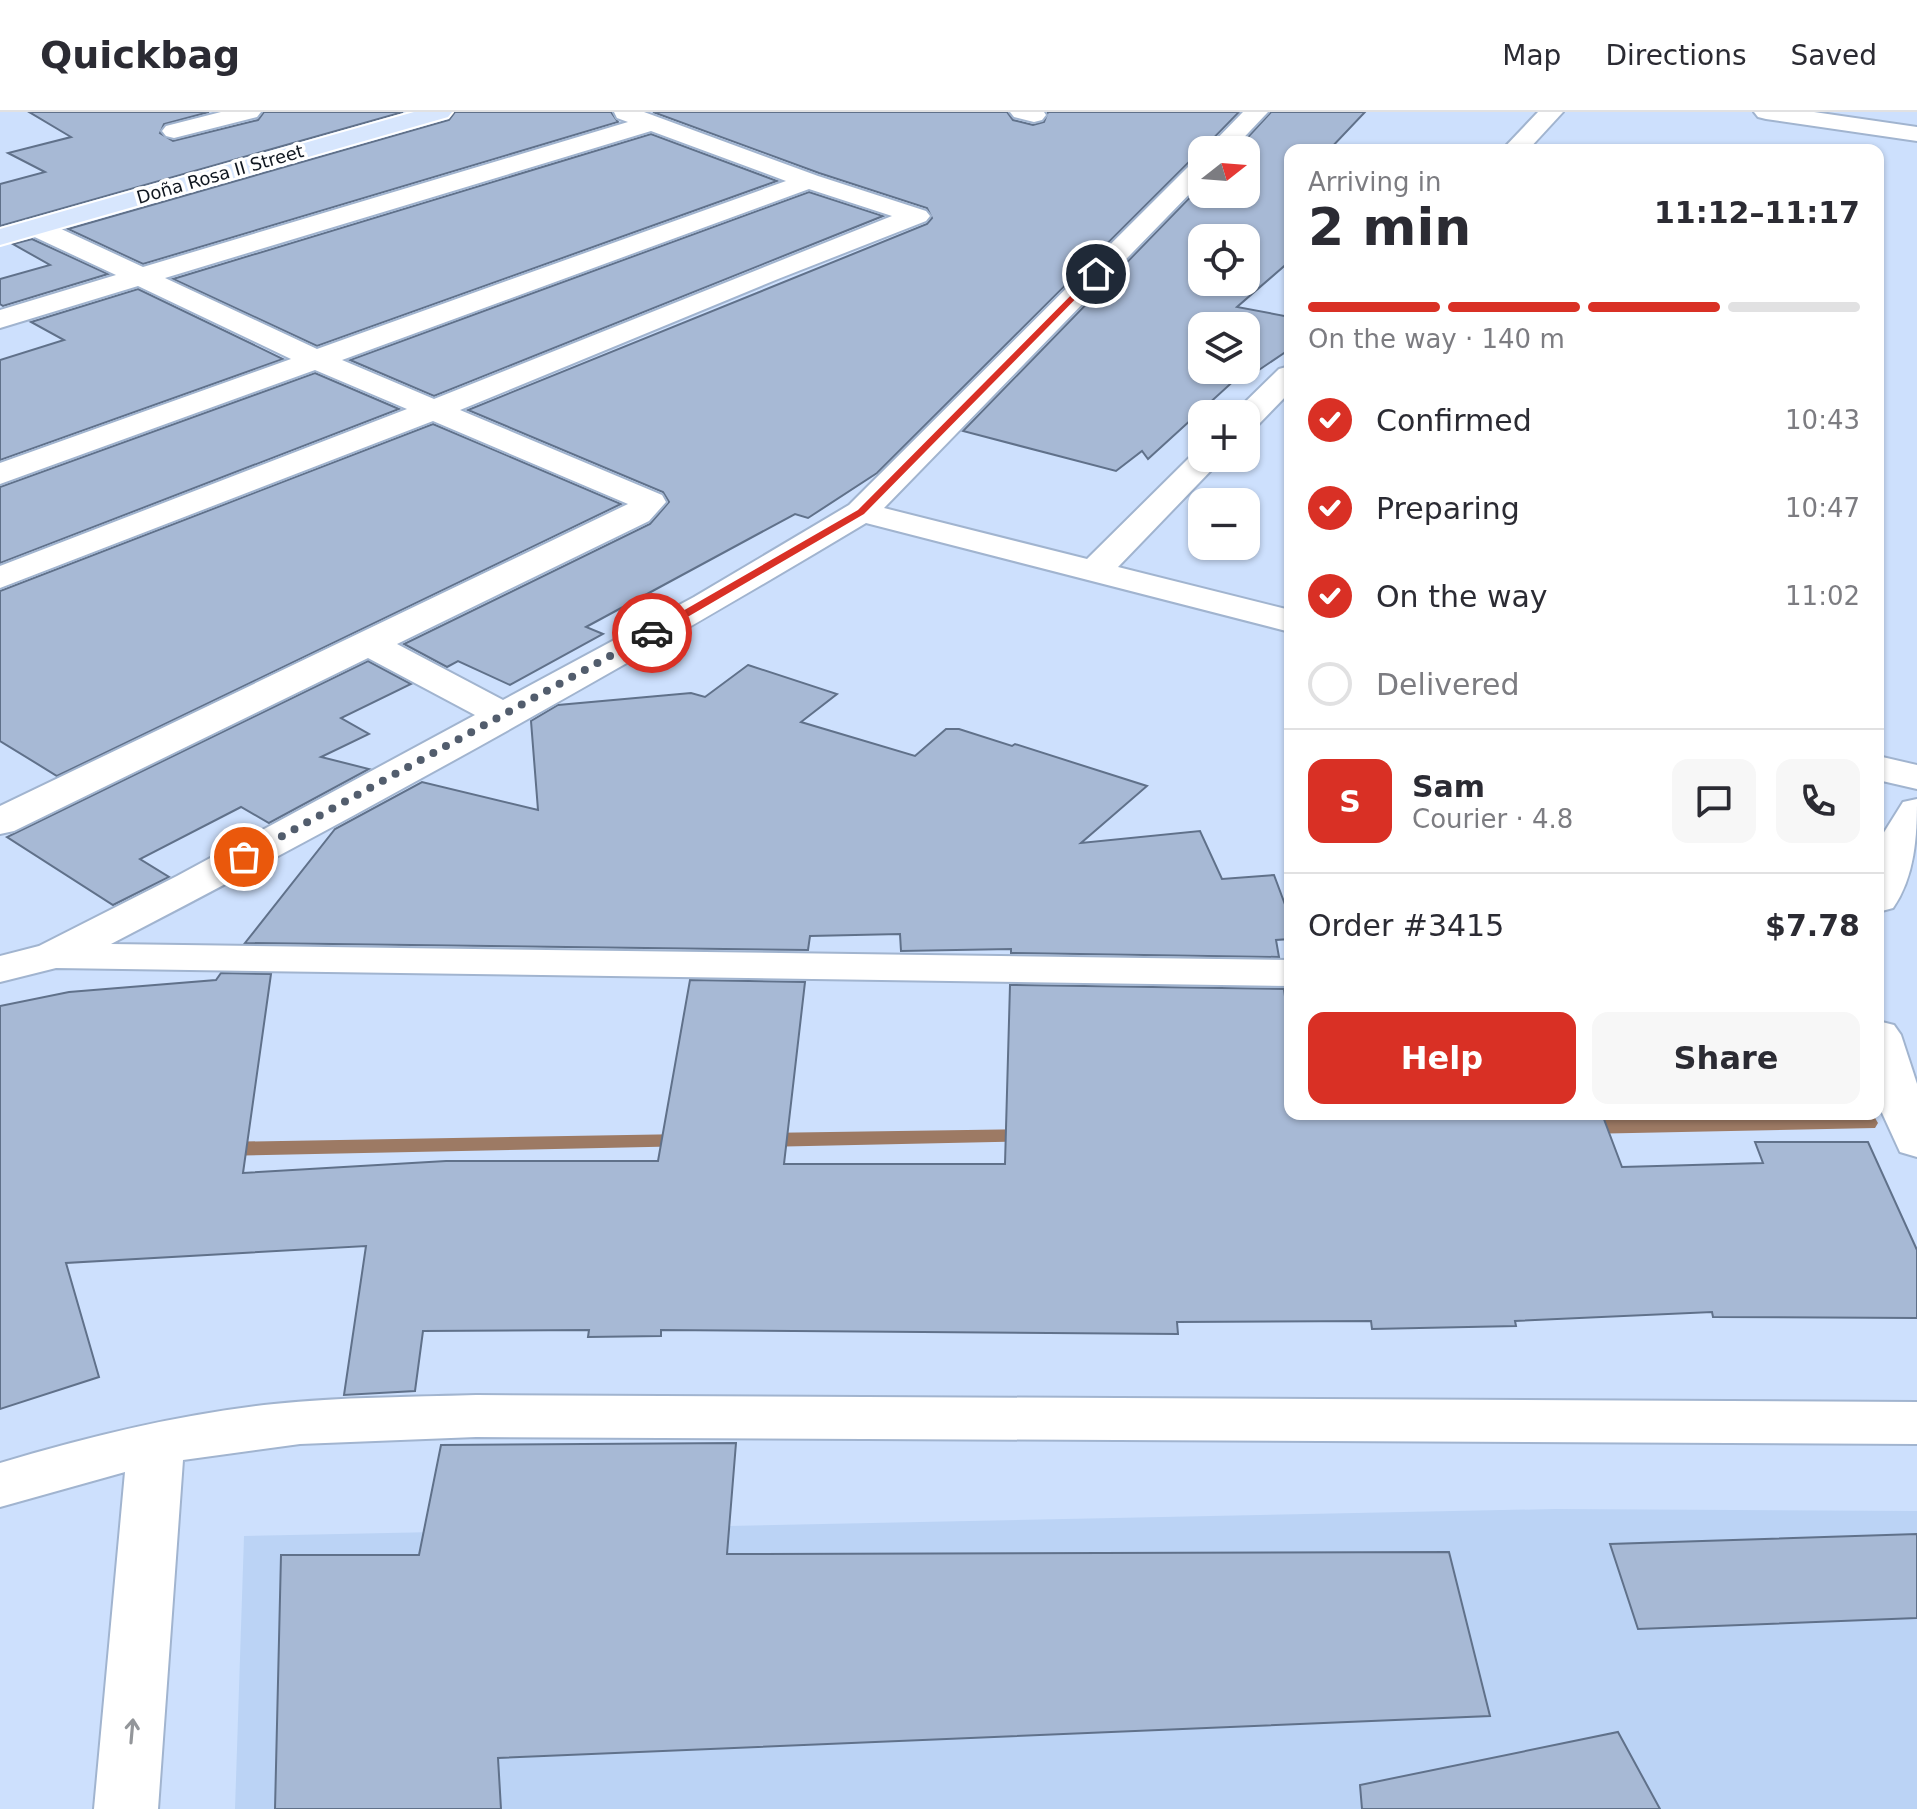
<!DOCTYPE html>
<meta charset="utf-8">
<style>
:root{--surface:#fff;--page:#f7f7f7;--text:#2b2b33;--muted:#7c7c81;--line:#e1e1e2;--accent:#d93025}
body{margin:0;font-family:"DejaVu Sans",sans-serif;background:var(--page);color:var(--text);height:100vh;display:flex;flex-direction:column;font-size:30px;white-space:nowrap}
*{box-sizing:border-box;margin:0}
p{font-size:26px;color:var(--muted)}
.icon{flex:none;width:44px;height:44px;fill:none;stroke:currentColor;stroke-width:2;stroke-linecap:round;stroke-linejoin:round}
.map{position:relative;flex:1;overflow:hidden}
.drawer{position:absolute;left:1284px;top:32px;width:600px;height:976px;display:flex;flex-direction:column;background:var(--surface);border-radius:16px;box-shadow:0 2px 6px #0004}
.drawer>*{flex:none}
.needle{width:52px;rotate:73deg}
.tools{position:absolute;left:1188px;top:24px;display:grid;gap:16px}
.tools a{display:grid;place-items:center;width:72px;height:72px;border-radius:16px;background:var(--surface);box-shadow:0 2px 6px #0004;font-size:40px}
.pin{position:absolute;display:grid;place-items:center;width:68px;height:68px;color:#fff;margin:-34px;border:4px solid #fff;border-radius:50%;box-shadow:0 2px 8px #0007}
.courier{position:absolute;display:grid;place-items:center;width:80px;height:80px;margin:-40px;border:6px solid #d93025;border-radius:50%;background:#fff;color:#222;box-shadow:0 2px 10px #0007}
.summary em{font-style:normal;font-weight:600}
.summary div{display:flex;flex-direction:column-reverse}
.summary{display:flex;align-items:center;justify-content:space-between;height:136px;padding:0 24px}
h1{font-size:52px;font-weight:600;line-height:60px}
.bar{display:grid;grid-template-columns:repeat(4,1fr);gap:12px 8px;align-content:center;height:96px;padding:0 24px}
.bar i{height:10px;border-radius:6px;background:var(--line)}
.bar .active{background:var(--accent)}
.bar p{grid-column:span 4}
.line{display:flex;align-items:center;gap:20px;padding:0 24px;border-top:2px solid var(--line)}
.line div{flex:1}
.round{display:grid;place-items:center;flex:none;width:84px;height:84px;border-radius:16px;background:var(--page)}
ol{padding:0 24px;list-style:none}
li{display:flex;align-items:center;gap:24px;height:88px}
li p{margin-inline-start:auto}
li .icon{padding:8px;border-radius:50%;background:var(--accent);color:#fff;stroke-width:4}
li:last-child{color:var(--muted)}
li i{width:44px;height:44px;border:4px solid var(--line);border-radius:50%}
.button{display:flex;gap:16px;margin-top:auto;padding:16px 24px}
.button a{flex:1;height:92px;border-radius:16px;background:var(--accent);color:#fff;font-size:32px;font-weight:600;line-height:92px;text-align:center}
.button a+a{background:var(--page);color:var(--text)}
header{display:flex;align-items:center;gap:48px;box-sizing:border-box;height:112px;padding:0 40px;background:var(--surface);border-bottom:2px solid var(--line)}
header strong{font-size:38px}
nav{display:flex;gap:44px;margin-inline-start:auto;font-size:28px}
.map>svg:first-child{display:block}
</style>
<header>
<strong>Quickbag</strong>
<nav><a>Map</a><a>Directions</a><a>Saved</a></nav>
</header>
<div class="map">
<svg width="1917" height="1697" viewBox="0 0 1917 1697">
<rect width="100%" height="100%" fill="#cde0fd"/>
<polygon fill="#bbd3f5" points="1555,1397 1917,1399 1917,1697 235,1697 244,1424"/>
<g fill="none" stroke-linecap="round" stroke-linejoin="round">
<g fill="#9d7a64" fill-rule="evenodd">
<polygon points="1867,1004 1875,1006 1878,1011 1875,1016 1583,1022 1575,1020 1572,1015 1575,1010 1583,1008"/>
<polygon points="1031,1017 1039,1019 1042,1024 1039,1029 759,1035 751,1033 748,1028 751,1023 759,1021"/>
<polygon points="687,1022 695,1024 698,1029 695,1034 219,1044 211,1042 208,1037 211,1032 219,1030"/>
</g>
</g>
<g fill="#a7b9d5" stroke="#60718a" stroke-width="2" fill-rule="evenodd">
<polygon points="29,0 209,0 164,12 160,21 173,29 258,8 264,0 403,0 0,114 0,72 45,60 8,41 71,25"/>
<polygon points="455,0 611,0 618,10 143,152 68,117 449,8"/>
<polygon points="653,0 1007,0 1013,8 1033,13 1044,10 1048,0 1239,0 1202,38 1202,45 1191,48 877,361 808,406 795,402 586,515 603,522 510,573 458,549 447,555 404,532 650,412 669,390 663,380 468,298 927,112 932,106 927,96 819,61"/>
<path d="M1271 0H1365L1329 38H1290V149L1237 195 1290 205V237L1247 266 1239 264 1148 347 1142 339 1116 359 963 319 1202 73V82H1246V38H1236ZM1202 126H1246V170H1202ZM1202 214H1246V258H1202Z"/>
<polygon points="651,22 777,69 317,234 173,167"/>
<polygon points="809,80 883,104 434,284 350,248"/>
<polygon points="32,127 108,162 3,194 0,192 0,167 50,153 13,132"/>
<polygon points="138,177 283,247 0,348 0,248 64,228 31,210"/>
<polygon points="315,261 399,297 0,451 0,375"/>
<polygon points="433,312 621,392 57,664 0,629 0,479"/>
<polygon points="368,549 411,572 341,606 369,622 321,645 369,657 269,711 241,695 140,747 169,765 113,793 7,725"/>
<polygon points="748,553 837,582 801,610 915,644 946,617 959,617 1012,634 1015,632 1147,674 1081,731 1200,719 1222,767 1274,763 1290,806 1290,827 1276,828 1279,845 1011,841 1011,837 901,839 900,822 810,824 808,838 245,831 335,717 422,670 538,698 531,609 558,593 691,581 705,585"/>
<polygon points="221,861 271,862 243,1061 446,1049 658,1049 690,868 805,870 784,1052 1005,1052 1010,873 1284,877 1290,921 1290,1002 1602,1002 1622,1055 1763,1051 1755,1030 1868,1030 1917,1138 1917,1206 1713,1205 1712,1200 1515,1209 1516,1214 1372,1217 1371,1209 1177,1210 1178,1222 661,1218 661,1224 588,1225 589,1218 423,1219 415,1279 344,1283 366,1134 66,1151 99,1265 0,1297 0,894 69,880 216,868"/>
<polygon points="736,1331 727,1442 1449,1440 1490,1604 498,1646 501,1697 275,1697 281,1443 419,1443 441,1333"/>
<polygon points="1917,1422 1917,1506 1638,1517 1610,1432"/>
<polygon points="1618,1620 1660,1697 1362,1697 1360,1673"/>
</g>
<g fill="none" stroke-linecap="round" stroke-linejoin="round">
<g stroke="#a1b4cf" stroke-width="4">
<g id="minor">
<polygon points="221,0 261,0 257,5 174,26 166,24 162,19 166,14"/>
<path d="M614 0H644L818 64 926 99 930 104 926 109 778 167 460 298 662 383 666 390 649 409 397 532 503 588 694 485 849 393 1193 50 1202 48V69L884 396 1087 447 1196 339 1202 338V346H1223L1118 455 1290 498V520L866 411C619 559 366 700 111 832L1290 848V874L56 856 0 870V844L39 834 177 764 475 603 368 546 14 719 0 722V694L628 392 433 309 0 476V454L407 297 315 258 0 372V351L291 247 138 174 0 216V198L116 163 26 121 22 115 26 109H44L143 155 628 10 617 6ZM651 19 786 69 317 237 165 166ZM809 77 892 104 434 287 342 248Z"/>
<polygon points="1010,0 1044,0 1046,3 1042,8 1034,10 1014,5"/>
<polygon points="1243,0 1268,0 1232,38 1206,38"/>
<polygon points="1538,0 1563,0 1528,38 1502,38"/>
<polygon points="1754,0 1814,0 1917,15 1917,29 1766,7 1758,5"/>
<polygon points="1290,254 1290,280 1257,314 1246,316 1246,302 1235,300 1279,257"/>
<polygon points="1878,644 1917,653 1917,677 1878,668"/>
<path d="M1917 687C1917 724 1915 764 1893 796L1878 800V730L1903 690Z"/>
<polygon points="1878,909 1894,913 1901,923 1917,972 1917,1045 1900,1040 1878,992"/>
<path d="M476 1283 1917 1290V1332L476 1325 300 1332 183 1348 158 1697H94L125 1360 0 1395V1351C90 1324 181 1302 274 1292 341 1285 409 1285 476 1283Z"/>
</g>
</g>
<g stroke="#fff" stroke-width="4">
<polygon id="major" points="414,0 452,0 448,5 0,133 0,117"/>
</g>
<use href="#minor" fill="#fff" fill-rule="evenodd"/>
<use href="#major" fill="#d7e6fd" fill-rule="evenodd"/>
</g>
<defs><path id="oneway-shaft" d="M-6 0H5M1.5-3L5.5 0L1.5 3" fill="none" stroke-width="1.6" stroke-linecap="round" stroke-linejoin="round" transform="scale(2)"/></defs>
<use stroke="#93969a" href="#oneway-shaft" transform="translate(132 1619) rotate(-85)"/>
<polygon fill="#d93025" points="1094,160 1100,162 864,402 655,524 648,524 648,519 858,398"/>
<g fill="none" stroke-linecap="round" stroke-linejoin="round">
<polyline stroke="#525d6d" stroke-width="8" stroke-dasharray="0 14.4" points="244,745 652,521"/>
</g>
<g text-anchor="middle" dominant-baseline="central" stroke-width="7" stroke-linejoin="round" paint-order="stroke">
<g font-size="18" fill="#0f161f" stroke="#fff">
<text transform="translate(220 62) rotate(-16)">Doña Rosa II Street</text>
</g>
</g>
</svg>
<div class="tools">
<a><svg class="needle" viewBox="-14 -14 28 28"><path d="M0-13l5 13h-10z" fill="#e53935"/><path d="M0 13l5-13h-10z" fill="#7c7c81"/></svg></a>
<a><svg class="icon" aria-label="locate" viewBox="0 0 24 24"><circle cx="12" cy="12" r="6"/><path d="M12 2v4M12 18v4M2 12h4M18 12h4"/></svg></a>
<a><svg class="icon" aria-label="layers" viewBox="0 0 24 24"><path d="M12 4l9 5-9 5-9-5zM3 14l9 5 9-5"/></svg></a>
<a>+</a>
<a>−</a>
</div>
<div class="pin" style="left:244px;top:745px;background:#ea580c"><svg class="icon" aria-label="bag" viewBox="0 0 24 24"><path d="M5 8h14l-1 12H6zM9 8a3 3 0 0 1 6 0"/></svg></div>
<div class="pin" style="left:1096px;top:162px;background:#1f2937"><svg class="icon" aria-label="home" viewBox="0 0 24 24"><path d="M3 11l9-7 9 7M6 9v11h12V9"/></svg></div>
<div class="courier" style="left:652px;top:521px"><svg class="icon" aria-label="car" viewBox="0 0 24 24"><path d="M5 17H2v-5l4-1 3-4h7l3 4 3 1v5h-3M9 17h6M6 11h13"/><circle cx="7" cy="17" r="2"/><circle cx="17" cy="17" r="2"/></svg></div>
<section class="drawer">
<div class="summary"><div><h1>2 min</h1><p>Arriving in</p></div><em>11:12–11:17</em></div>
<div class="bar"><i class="active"></i><i class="active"></i><i class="active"></i><i></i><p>On the way · 140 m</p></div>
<ol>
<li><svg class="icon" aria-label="check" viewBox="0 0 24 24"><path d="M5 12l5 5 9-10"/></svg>Confirmed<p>10:43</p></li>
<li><svg class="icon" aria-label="check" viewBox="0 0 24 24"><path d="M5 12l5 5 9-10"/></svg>Preparing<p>10:47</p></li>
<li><svg class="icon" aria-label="check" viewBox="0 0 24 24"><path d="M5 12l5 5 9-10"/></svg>On the way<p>11:02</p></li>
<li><i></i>Delivered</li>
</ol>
<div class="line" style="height:144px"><b class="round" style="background:var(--accent);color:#fff">S</b><div><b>Sam</b><p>Courier · 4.8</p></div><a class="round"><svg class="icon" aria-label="chat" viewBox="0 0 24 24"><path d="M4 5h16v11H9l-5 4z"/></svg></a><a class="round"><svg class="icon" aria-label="phone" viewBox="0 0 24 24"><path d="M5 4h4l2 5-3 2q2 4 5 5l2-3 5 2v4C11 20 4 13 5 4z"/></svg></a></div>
<div class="line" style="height:104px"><div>Order #3415</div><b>$7.78</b></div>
<div class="button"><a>Help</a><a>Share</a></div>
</section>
</div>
